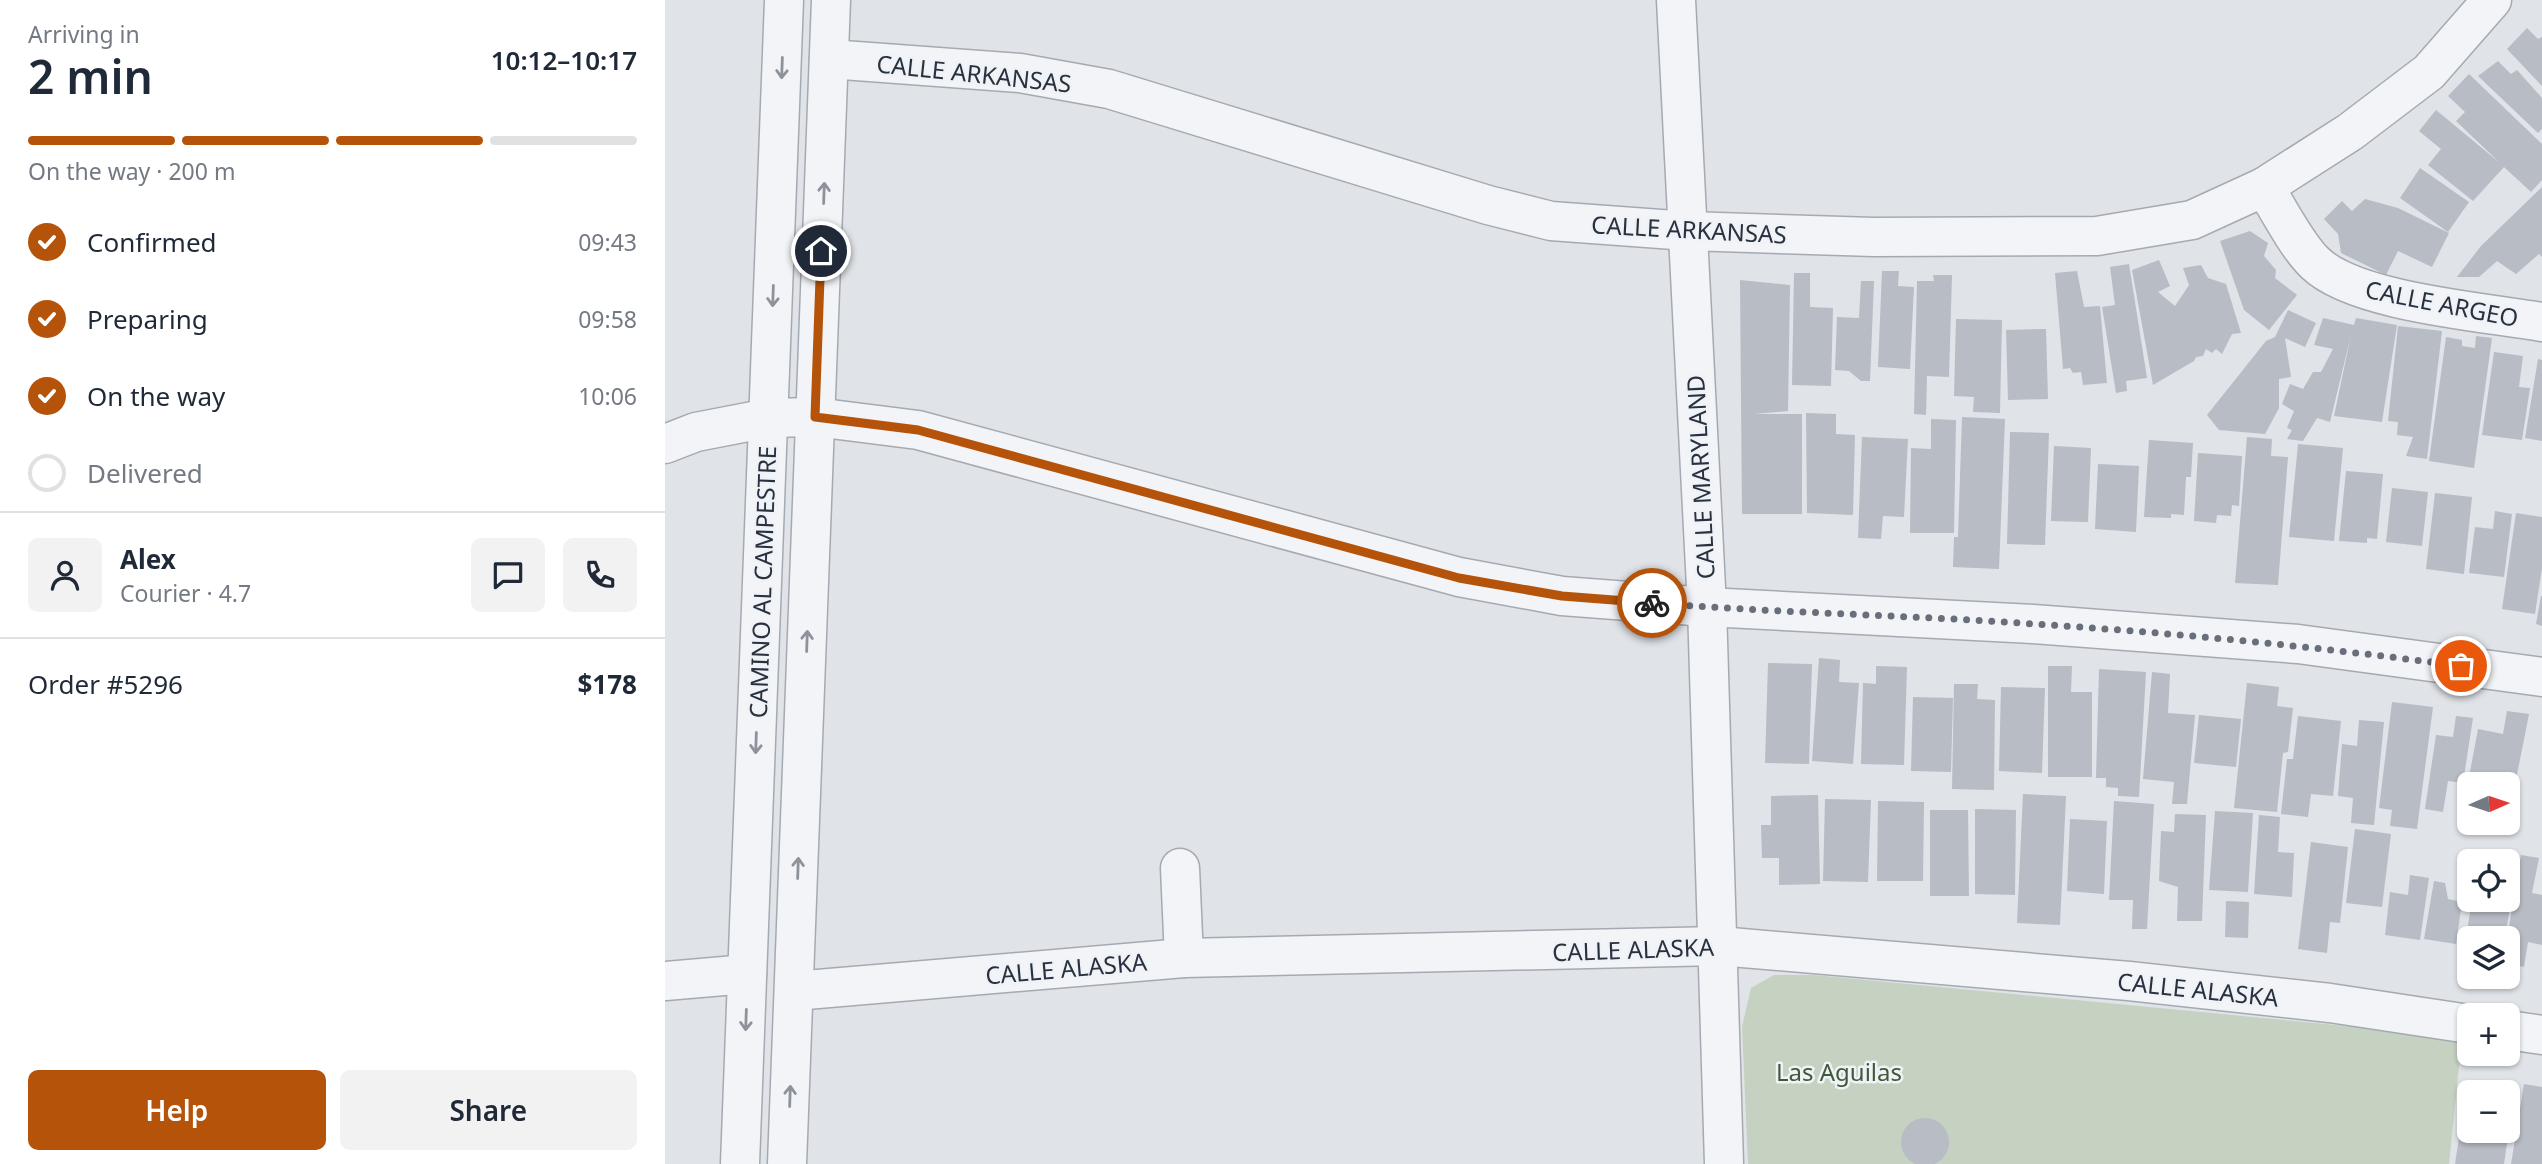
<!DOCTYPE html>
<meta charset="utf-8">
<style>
:root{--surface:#fff;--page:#f2f2f3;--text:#1f2937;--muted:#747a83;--line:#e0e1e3;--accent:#b45309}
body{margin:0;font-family:"Noto Sans",sans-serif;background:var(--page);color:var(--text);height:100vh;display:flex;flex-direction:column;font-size:26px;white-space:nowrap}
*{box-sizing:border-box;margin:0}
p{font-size:23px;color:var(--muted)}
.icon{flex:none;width:38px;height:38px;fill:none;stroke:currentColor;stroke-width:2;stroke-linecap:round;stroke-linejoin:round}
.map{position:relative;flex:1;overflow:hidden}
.details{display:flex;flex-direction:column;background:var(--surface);width:665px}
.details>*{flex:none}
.needle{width:46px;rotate:87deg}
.fabs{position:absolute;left:1792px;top:772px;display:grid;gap:14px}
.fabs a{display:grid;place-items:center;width:63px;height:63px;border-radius:10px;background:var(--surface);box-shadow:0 2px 5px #0004;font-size:35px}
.pin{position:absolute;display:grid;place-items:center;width:60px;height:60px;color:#fff;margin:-30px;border:4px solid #fff;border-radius:50%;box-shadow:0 2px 7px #0007}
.courier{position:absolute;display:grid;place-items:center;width:70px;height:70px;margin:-35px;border:5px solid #b45309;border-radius:50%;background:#fff;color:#222;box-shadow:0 2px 9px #0007}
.head em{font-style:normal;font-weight:600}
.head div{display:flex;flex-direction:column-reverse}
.head{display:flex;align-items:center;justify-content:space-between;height:119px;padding:0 28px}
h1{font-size:46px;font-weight:600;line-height:52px}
.bar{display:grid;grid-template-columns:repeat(4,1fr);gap:10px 7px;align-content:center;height:84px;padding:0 28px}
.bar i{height:9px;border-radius:5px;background:var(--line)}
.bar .active{background:var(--accent)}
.bar p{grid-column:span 4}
.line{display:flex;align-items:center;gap:18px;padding:0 28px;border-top:2px solid var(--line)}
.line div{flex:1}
.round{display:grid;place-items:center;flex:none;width:74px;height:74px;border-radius:10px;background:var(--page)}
ol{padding:0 28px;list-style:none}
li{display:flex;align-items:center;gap:21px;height:77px}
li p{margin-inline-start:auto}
li .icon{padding:7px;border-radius:50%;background:var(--accent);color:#fff;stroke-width:4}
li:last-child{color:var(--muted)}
li i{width:38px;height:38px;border:4px solid var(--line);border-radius:50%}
.button{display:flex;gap:14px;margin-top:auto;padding:14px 28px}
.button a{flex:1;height:80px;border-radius:10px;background:var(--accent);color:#fff;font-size:28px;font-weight:600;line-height:80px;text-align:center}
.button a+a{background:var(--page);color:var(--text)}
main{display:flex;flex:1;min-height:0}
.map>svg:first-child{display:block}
</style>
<main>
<section class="details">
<div class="head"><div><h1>2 min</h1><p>Arriving in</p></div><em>10:12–10:17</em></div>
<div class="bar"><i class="active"></i><i class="active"></i><i class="active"></i><i></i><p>On the way · 200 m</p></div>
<ol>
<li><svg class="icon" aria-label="check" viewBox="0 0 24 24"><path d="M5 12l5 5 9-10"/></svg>Confirmed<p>09:43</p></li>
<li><svg class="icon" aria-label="check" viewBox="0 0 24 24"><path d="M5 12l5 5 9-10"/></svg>Preparing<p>09:58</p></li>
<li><svg class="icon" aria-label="check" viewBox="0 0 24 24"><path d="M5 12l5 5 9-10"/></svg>On the way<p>10:06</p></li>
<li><i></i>Delivered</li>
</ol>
<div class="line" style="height:126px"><a class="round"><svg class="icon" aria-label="person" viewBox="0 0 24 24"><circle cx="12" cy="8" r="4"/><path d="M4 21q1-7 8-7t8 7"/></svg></a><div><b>Alex</b><p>Courier · 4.7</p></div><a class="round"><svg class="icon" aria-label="chat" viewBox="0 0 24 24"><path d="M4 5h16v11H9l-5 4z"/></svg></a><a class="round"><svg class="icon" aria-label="phone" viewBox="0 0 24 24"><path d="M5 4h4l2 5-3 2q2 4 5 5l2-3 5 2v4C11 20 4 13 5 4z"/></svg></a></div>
<div class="line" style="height:91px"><div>Order #5296</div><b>$178</b></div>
<div class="button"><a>Help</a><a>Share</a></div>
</section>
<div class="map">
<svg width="1877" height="1164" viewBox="0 0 1877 1164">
<rect width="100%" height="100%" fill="#e0e3e8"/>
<polygon fill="#c5d2c1" points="1109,975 1149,975 1797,1037 1784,1164 1083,1164 1077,1027 1086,988"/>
<g fill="#b7bcc5">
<polygon points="1862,28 1873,39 1877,37 1877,86 1842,49"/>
<polygon points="1833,61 1846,74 1852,70 1877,98 1877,129 1873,133 1813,76"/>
<polygon points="1804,74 1877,144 1877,180 1866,192 1839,167 1808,201 1763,165 1776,149 1754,131 1771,110 1835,163 1791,121 1800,112 1783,96"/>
<polygon points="1755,168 1804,202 1783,232 1735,198"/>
<polygon points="1877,187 1877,257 1874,254 1851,274 1832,261 1814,277 1792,277 1816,246"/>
<polygon points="1700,199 1733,208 1784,233 1767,267 1733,251 1721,275 1676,253 1673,234 1659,219 1677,201 1687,211"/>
<polygon points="1585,231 1603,243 1599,256 1611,270 1610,278 1632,295 1604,330 1579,310 1555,241"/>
<polygon points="1494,260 1505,286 1493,292 1510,306 1524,285 1518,268 1536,265 1543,278 1561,284 1576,333 1567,334 1557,354 1551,349 1547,353 1541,349 1538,356 1531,357 1529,361 1488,385 1467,270"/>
<polygon points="1464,264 1482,378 1461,381 1462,391 1451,393 1437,307 1450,305 1445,267"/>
<polygon points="1217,271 1234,271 1233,286 1249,287 1245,369 1213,367"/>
<polygon points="1412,271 1419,307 1435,306 1442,383 1418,385 1416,372 1408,373 1405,368 1398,369 1390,273"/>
<polygon points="1129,273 1145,273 1145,307 1168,308 1166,386 1127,385"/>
<polygon points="1268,275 1287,275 1284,377 1262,376 1261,415 1249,414 1252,281 1269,281"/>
<polygon points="1075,280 1125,285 1123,411 1089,414 1137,414 1137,514 1077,514"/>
<polygon points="1196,281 1209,281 1205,381 1196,381 1184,371 1170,370 1172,317 1194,318"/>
<polygon points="1623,310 1651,323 1640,347 1620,338 1626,377 1614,379 1614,408 1600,434 1554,430 1542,415 1601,341 1610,337"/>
<polygon points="1658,318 1689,325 1691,318 1732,325 1717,422 1669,416 1686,335 1665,422 1652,418 1638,441 1622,439 1627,430 1622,428 1629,411 1617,404 1625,384 1638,389 1648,372 1656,372 1668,349 1649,345"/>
<polygon points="1291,319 1337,320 1335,413 1308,412 1309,397 1289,396"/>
<polygon points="1733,326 1777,331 1762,459 1741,456 1748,437 1732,435 1733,422 1723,421"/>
<polygon points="1381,329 1383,399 1343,400 1341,330"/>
<polygon points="1811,336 1827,338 1809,468 1764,461 1781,337 1797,340 1797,346 1810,348"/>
<polygon points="1829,352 1858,356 1854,387 1865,388 1857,440 1817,435"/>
<polygon points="1873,359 1877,360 1877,441 1860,438"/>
<polygon points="1141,413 1171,414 1171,434 1190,435 1188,515 1142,513"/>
<polygon points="1297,417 1340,419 1334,569 1288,567 1289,537 1293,537"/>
<polygon points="1266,419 1291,420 1289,533 1245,533 1246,448 1266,449"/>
<polygon points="1345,432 1384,433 1380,545 1342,544"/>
<polygon points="1197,437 1243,439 1239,517 1218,516 1216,539 1193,538"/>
<polygon points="1582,437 1607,439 1606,456 1623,457 1613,585 1570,583"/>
<polygon points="1484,440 1528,443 1526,477 1521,477 1519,515 1506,514 1506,518 1479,517"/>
<polygon points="1633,444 1678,448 1669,541 1624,537"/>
<polygon points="1389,446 1426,448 1423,522 1386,521"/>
<polygon points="1533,453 1577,456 1574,506 1567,505 1566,516 1552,515 1551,523 1529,521"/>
<polygon points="1433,464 1474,466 1471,532 1430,529"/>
<polygon points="1681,471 1718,474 1712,539 1702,538 1702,543 1674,541"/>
<polygon points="1727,488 1763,492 1757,546 1721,542"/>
<polygon points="1770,493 1807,497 1799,574 1761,569"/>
<polygon points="1830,511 1847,514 1839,577 1804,573 1810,527 1828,529"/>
<polygon points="1851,513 1877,517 1877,568 1870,614 1837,609"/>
<polygon points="1876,596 1877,596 1877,626 1871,624"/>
<polygon points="1154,658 1175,660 1174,682 1194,683 1188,764 1147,761"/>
<polygon points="1103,663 1147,664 1144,764 1100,763"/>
<polygon points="1211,666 1242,667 1239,765 1196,764 1198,683 1211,684"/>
<polygon points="1383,666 1407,666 1406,692 1427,692 1427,777 1383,777"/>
<polygon points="1434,669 1481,672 1474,797 1453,796 1453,788 1441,787 1441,778 1431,778"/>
<polygon points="1487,672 1505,674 1503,713 1530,715 1522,804 1507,804 1509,782 1478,779"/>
<polygon points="1582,683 1614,687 1612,706 1628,708 1623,752 1618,753 1612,812 1569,808"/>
<polygon points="1289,684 1313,684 1312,699 1330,700 1329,790 1287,789"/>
<polygon points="1336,687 1380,688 1377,773 1334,771"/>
<polygon points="1248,697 1288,698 1286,772 1246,771"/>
<polygon points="1727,702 1768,707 1752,829 1725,826 1727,810 1714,808"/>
<polygon points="1842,711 1864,714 1844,815 1843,784 1804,784 1804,822 1796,820 1813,729 1838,734"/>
<polygon points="1534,715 1576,719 1571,767 1529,763"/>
<polygon points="1633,716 1676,721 1668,796 1646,794 1643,817 1616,814 1622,759 1628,759"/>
<polygon points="1791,716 1808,718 1798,783 1783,781 1778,812 1760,809 1771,735 1788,737"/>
<polygon points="1694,720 1719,722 1709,825 1686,823 1688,798 1673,796 1677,744 1692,746"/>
<polygon points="1358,794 1401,796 1395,925 1352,923"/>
<polygon points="1153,795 1155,884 1114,885 1114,858 1097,858 1096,825 1106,825 1106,796"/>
<polygon points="1160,799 1206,800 1203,882 1158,881"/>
<polygon points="1213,801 1259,802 1258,881 1212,881"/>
<polygon points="1449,801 1489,804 1482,929 1467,929 1468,900 1444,900"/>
<polygon points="1310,809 1351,810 1350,895 1310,894"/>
<polygon points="1265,810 1303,810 1304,896 1265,896"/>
<polygon points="1550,811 1588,813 1583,892 1544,890"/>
<polygon points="1510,814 1541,815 1537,921 1512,921 1513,887 1494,881 1496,831 1509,832"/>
<polygon points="1594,815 1615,817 1613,852 1629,853 1627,897 1589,894"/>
<polygon points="1405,819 1442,821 1439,894 1402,891"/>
<polygon points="1817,822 1843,822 1842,828"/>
<polygon points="1690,829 1726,834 1717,907 1681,903"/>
<polygon points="1646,842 1683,847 1675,923 1665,922 1662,953 1633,949"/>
<polygon points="1856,855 1874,858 1867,893 1877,895 1877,945 1863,942 1859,967 1843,964 1842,938"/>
<polygon points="1745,875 1764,878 1755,940 1720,935 1725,892 1743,895"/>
<polygon points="1769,881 1780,883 1783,899 1797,902 1791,944 1759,939"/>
<polygon points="1843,889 1848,890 1840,938 1801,938 1807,900 1843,900"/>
<polygon points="1561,901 1584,902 1583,938 1560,937"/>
<polygon points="1859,1084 1877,1087 1877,1164 1846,1164"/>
<polygon points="1801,1091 1804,1091 1804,1130 1844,1130 1839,1164 1790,1164"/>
<polygon points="1843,1097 1849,1098 1844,1130 1843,1129"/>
<circle cx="1260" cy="1142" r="24"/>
</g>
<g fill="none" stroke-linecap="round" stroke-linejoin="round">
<g stroke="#a5aab2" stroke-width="41">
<g id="minor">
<polyline points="1011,0 1042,607 1059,1164"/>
<polyline points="164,59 355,73 444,89 823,205 886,221 1023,231 1209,237 1432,236 1527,220 1599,187 1685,132 1764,72 1827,0"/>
<path d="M1599 187C1614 209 1631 245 1650 263 1690 302 1819 312 1877 322"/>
<polyline points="0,444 31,432 103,418 150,417 253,430 794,577 897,596 1042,607 1368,624 1633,644 1877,677"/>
<polyline points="515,868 519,958"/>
<polyline points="0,981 82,974"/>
<polyline points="129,991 519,958 1054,946 1464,981 1665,1003 1804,1024"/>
<polyline points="1843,1030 1877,1035"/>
</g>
</g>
<g stroke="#a5aab2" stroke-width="41">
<g id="tertiary">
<polyline points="75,1164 119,0"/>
<polyline points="122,1164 166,0"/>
</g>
</g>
<use href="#minor" stroke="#f2f4f7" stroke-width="38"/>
<use href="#tertiary" stroke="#f2f4f7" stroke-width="38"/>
</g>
<defs><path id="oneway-shaft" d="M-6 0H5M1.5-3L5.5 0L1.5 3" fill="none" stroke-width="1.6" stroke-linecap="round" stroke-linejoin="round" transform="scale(1.75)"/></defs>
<g stroke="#8e929b">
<use href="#oneway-shaft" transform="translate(117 68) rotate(92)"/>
<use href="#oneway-shaft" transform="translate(159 193) rotate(-88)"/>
<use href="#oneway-shaft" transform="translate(108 296) rotate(92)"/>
<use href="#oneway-shaft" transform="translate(142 641) rotate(-88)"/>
<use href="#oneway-shaft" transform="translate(91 743) rotate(92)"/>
<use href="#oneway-shaft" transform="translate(133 868) rotate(-88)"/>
<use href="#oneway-shaft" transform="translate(81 1020) rotate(92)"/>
<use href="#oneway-shaft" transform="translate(125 1096) rotate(-88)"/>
</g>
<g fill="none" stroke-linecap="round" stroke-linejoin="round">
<path stroke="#696f7a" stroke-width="7" stroke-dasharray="0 12.6" d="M987 603C1114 613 1242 615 1369 624 1512 633 1653 647 1796 666"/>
<polyline stroke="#b45309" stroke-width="9" points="156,251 150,417 253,430 794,578 897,596 987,603"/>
</g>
<g text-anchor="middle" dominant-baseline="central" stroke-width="5" stroke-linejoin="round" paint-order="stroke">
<g font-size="24" fill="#29313f" stroke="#eff2f6">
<text transform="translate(309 73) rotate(6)">CALLE ARKANSAS</text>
<text transform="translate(1024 229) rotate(3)">CALLE ARKANSAS</text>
<text transform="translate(1777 303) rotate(11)">CALLE ARGEO</text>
<text transform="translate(1035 477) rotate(-93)">CALLE MARYLAND</text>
<text transform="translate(97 582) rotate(-88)">CAMINO AL CAMPESTRE</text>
<text transform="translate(968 949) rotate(-2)">CALLE ALASKA</text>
<text transform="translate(401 968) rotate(-5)">CALLE ALASKA</text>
<text transform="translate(1533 989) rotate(6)">CALLE ALASKA</text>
</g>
<g font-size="24" fill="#3e5a37" stroke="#eff2f6">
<text x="1174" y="1071">Las Aguilas</text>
</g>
</g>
</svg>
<div class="fabs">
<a><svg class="needle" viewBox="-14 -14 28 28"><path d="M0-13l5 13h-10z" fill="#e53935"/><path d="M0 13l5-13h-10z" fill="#747a83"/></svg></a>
<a><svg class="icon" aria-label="locate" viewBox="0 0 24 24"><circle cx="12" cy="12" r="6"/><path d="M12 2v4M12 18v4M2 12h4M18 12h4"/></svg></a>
<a><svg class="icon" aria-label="layers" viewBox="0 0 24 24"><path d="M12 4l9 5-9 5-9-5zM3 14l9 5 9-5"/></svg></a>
<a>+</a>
<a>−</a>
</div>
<div class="pin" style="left:1796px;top:666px;background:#ea580c"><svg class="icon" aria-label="bag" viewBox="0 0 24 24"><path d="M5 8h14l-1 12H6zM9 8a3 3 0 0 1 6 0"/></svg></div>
<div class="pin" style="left:156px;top:251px;background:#1f2937"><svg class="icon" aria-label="home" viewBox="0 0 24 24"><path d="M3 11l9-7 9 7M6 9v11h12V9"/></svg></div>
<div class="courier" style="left:987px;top:603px"><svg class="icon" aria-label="bike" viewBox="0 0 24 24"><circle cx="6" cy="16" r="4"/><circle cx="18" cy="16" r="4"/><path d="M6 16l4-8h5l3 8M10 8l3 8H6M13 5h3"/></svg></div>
</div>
</main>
